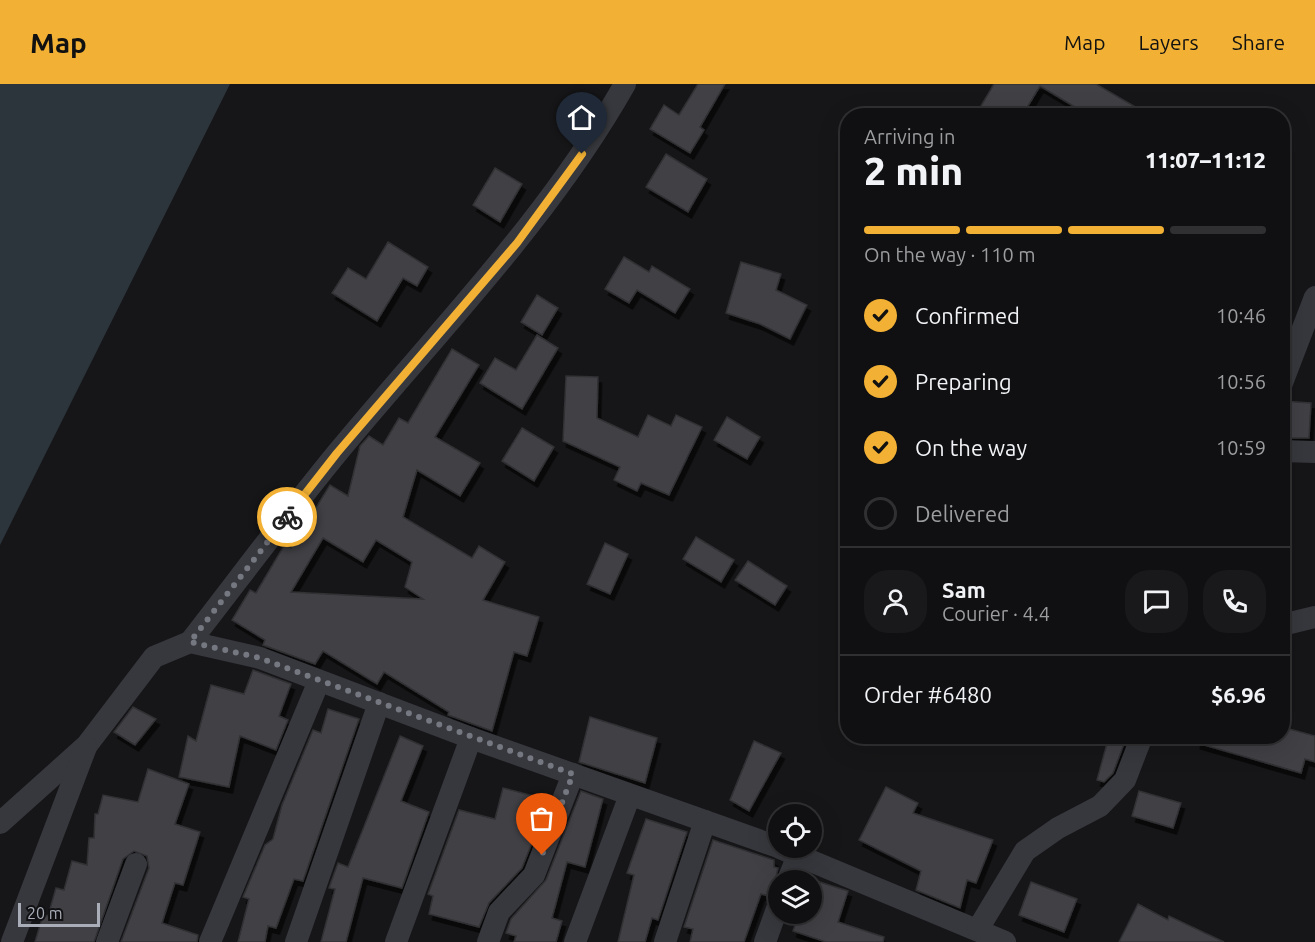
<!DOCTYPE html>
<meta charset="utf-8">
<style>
:root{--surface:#101012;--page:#19191b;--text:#f1f3f6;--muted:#9c9d9f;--line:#303032;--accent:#f2b134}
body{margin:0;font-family:Ubuntu,sans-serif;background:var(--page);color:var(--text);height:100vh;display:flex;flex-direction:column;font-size:22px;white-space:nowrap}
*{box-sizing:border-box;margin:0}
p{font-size:20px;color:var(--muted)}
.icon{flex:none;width:33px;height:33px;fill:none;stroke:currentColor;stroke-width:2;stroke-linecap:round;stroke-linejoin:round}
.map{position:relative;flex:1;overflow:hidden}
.drawer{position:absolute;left:840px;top:24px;width:450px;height:636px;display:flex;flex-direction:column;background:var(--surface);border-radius:24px;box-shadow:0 6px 24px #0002,0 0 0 2px var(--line)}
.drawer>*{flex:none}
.fabs{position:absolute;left:768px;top:720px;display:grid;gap:12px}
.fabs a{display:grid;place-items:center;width:54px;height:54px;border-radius:50%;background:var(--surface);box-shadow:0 6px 24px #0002,0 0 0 2px var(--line);font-size:30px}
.scale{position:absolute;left:18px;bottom:15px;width:82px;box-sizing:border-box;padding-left:6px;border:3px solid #a8adb8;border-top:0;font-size:16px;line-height:21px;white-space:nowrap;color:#a8adb8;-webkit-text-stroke:4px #111113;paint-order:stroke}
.pin{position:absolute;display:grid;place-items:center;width:51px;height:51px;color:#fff;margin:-62px -26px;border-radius:50% 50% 50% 0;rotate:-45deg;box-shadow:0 0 6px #0007}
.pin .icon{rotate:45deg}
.courier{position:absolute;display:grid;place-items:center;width:60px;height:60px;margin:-30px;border:4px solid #f2b134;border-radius:50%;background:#fff;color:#222;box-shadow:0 2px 8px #0007}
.head em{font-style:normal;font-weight:800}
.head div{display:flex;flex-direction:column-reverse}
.head{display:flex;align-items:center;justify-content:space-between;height:102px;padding:0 24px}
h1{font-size:39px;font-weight:800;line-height:45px}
.bar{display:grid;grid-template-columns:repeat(4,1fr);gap:9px 6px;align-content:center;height:72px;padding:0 24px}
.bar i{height:8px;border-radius:4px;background:var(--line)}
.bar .on{background:var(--accent)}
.bar p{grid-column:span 4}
.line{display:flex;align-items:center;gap:15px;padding:0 24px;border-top:2px solid var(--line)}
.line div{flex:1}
.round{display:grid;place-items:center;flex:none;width:63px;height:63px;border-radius:24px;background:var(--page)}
ol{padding:0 24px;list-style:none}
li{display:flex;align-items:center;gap:18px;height:66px}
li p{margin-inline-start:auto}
li .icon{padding:6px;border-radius:50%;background:var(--accent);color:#111;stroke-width:4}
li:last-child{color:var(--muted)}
li i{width:33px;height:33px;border:3px solid var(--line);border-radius:50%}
header{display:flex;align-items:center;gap:36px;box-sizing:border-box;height:84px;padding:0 30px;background:var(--accent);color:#111}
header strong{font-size:28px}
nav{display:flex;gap:33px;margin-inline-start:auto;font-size:21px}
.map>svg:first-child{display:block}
</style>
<header>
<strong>Map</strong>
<nav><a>Map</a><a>Layers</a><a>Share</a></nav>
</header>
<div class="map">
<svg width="1315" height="858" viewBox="0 0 1315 858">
<defs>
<filter id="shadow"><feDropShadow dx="3.5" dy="6" stdDeviation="0" flood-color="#0009"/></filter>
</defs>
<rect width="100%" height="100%" fill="#161618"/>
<polygon fill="#2c353c" points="0,0 230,0 0,461"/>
<g fill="#404145" stroke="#303034" stroke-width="1.5" fill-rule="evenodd" filter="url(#shadow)">
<polygon points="698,0 725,0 700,43 704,46 690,69 650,45 664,21 679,31"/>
<polygon points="994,0 1096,0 1151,32 1090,32 1040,2 1022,32 975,32"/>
<polygon points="666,70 707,95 688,128 646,103"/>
<polygon points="495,84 522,100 500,138 473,121"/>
<polygon points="388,158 428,183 417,202 403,194 377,237 332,209 348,184 366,195"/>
<polygon points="624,173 649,188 652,182 690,205 675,229 637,206 629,219 605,205"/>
<polygon points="741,178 781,190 776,206 807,221 790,255 760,240 726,229"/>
<polygon points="537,211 558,224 542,251 521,238"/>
<polygon points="537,251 558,264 522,325 480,299 495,274 516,286"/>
<path d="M452 265 479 281 435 353 480 379 460 412 417 386 403 433 472 474 479 462 505 478 483 516 539 533 527 572 514 568 492 647 448 631 449 628 384 588 377 600 323 567 315 580 263 561 265 556 232 536 250 506 256 509 285 460 291 464 330 401 348 412 360 362 369 352 383 361 399 334 408 339ZM323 454 363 478 376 456 412 478 405 503 423 515 291 508Z"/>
<polygon points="566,292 598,293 597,334 638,353 648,331 671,342 676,331 702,343 669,411 641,399 637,407 614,396 620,383 563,357"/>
<polygon points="1282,317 1311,319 1309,354 1282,354"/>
<polygon points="727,333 760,353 747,375 714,356"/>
<polygon points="522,344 554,363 534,397 502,377"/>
<polygon points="696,453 734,476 721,498 683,475"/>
<polygon points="605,459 628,470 610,510 587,500"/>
<polygon points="748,477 787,502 775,521 735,496"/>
<polygon points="253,586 291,600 279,632 288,636 276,666 240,652 229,703 179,693 188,652 196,657 211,601 244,610"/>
<polygon points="133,623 156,635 135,661 114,648"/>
<polygon points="328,625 359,635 303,797 294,795 276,844 268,842 265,858 238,858 249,815 243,813 265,761 273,755 282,721 313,646 321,649"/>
<polygon points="590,633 657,654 645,699 579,678"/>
<polygon points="1282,643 1315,652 1315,678 1305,675 1301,689 1197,659 1197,652 1282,652"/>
<polygon points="400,652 423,662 401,717 429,728 402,804 363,794 346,858 321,858 335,805 329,804 338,779 348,783"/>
<polygon points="1109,652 1127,652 1113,689 1104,698 1097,696"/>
<polygon points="754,657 781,669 749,727 730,716"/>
<polygon points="148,685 189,700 175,740 200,748 183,801 175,799 162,839 198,851 197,858 121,858 149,784 147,772 134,767 123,775 94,858 35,858 43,831 48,832 56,804 64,806 72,777 87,781 89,754 94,754 95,730 98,730 103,711 138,718"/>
<polygon points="886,703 918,719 913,729 993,756 976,799 967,796 960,824 916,806 921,787 859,756"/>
<polygon points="503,704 549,716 522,784 489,819 479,843 429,830 433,812 428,810 459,726 495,735"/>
<polygon points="581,707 603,715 585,783 567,778 552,834 562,837 556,858 514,858 516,852 506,849 511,835 546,796"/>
<polygon points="1139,707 1181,719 1173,744 1132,732"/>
<polygon points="646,735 687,748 658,836 652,834 645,858 618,858 634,791 627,789"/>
<polygon points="713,756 774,776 774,783 778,784 775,797 778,809 769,812 761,810 744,858 690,858 693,845 684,843"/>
<polygon points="804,793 848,807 838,838 884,853 883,858 826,858 793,847 799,830 812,830 812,796 802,796"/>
<polygon points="1031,798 1077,815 1064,848 1019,831"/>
<polygon points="1138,820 1168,836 1169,832 1224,858 1119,858"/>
</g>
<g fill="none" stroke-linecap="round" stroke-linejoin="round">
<g stroke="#37383d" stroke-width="22">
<polyline points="1282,299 1315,213"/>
<polyline points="1282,367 1315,368"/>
<polyline points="1282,541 1315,533"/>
<path d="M190 558C239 495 287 430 338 368 437 248 548 136 625 0"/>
<polyline points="0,739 87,661 154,573 190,558 260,574 471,654 778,763"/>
<polyline points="780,764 1005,858"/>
<polyline points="788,796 798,771"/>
<polyline points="978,845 1025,767 1058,744 1100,722 1125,696 1142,652"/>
<polyline points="12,858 86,663"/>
<polyline points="107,858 136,780"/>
<polyline points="210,858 319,597"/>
<polyline points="296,858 379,619"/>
<polyline points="396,858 471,654"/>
<polyline points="488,858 499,828 534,791 573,690"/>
<polyline points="575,858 630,711"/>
<polyline points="665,858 705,737"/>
<polyline points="765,858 778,822"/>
</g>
</g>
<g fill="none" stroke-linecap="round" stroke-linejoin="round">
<polyline stroke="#757880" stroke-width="6" stroke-dasharray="0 10.8" points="287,433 190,558 260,574 573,690 542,771"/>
<polyline stroke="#f2b134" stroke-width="8" points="287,433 337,369 517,159 582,70"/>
</g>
</svg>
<div class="fabs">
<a><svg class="icon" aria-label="locate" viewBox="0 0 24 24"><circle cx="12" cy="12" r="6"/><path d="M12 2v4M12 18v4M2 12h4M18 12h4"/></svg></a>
<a><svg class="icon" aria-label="layers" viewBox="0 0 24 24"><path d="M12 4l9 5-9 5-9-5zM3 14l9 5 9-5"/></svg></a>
</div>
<div class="scale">20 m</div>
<div class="pin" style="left:542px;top:771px;background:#ea580c"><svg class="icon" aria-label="bag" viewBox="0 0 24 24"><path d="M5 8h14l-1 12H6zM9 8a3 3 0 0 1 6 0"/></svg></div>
<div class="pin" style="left:582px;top:70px;background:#1f2937"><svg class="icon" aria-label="home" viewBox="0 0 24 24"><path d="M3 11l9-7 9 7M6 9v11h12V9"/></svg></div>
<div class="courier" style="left:287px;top:433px"><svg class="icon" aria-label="bike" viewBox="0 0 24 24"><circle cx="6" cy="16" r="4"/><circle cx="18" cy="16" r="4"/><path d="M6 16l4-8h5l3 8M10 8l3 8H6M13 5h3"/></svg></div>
<section class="drawer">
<div class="head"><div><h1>2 min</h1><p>Arriving in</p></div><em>11:07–11:12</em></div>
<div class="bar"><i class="on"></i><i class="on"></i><i class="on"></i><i></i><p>On the way · 110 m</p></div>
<ol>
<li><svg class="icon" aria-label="check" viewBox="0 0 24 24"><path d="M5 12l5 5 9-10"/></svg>Confirmed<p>10:46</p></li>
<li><svg class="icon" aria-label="check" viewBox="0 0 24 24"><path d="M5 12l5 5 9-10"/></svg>Preparing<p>10:56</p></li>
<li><svg class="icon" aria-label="check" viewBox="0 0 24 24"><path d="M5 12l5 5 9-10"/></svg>On the way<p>10:59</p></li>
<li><i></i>Delivered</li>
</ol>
<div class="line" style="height:108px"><a class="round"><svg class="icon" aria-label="person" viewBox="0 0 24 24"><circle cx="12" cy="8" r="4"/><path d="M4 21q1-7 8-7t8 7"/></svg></a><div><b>Sam</b><p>Courier · 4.4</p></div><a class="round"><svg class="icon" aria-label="chat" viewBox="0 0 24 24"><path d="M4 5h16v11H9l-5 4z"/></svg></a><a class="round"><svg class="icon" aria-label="phone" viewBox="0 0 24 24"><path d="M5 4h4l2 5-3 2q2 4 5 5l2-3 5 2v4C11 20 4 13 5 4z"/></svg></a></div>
<div class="line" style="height:78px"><div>Order #6480</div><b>$6.96</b></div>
</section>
</div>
